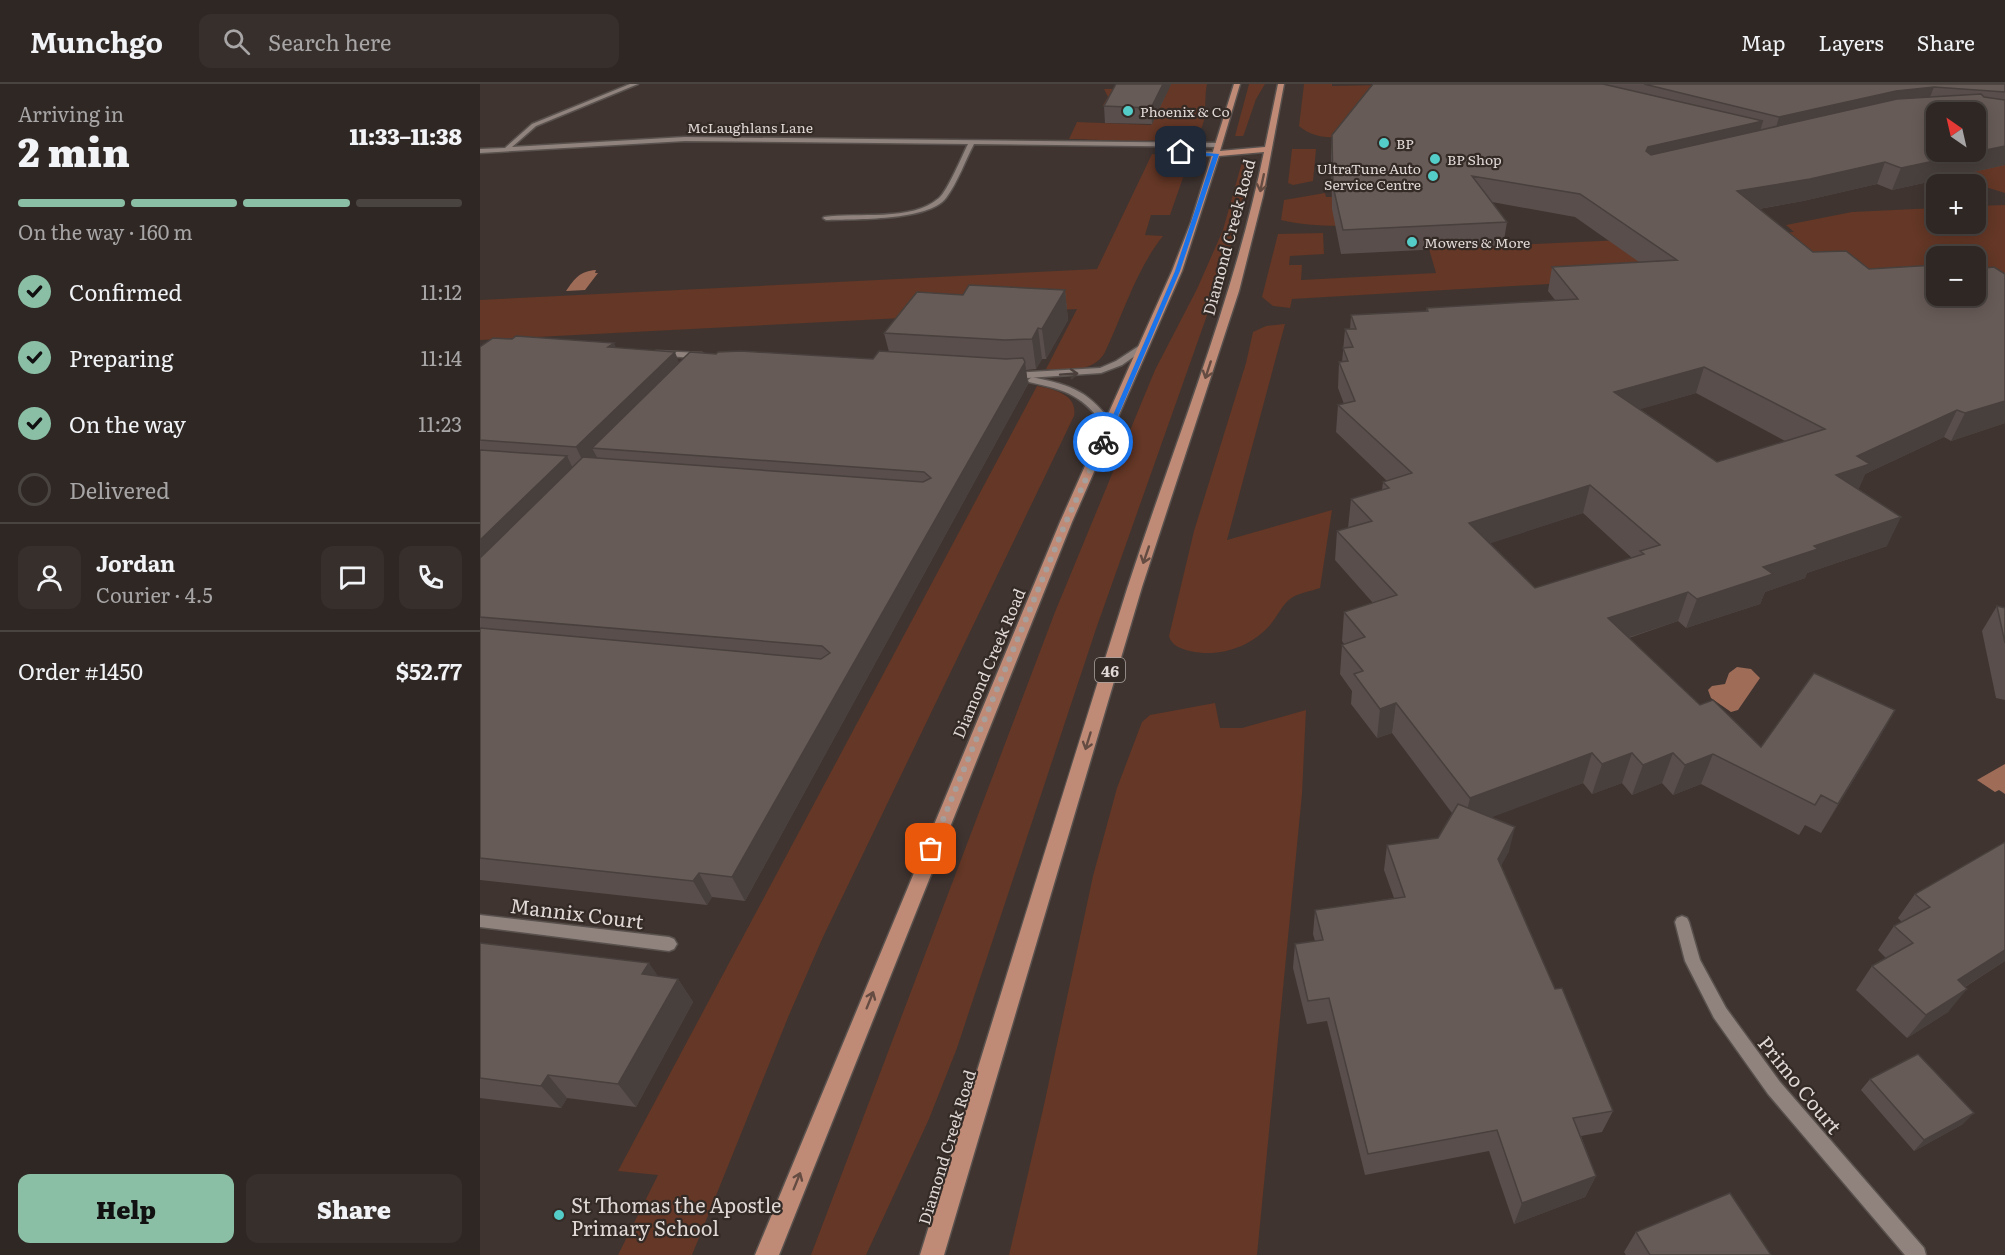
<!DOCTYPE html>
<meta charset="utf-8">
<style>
:root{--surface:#2f2724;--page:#372f2c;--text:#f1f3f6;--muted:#a7a5a6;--line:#4a4441;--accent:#8abfa5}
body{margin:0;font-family:Literata,serif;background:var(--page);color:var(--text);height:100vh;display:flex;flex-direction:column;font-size:22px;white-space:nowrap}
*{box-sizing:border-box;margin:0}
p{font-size:20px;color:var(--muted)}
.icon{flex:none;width:33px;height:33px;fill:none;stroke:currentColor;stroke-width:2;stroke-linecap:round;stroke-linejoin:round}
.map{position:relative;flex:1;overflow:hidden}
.sheet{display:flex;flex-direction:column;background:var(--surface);width:480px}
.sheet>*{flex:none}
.needle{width:39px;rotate:326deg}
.tools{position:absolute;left:1446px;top:18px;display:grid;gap:12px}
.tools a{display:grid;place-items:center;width:60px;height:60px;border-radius:12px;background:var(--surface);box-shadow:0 3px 15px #0003,0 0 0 2px var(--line);font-size:30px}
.pin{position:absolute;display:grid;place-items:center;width:51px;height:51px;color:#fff;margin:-26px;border-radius:12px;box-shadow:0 3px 9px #0006}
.courier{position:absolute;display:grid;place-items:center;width:60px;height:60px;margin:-30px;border:4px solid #1a73e8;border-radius:50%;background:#fff;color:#222;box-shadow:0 2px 8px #0007}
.head em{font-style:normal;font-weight:800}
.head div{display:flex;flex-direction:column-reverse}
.head{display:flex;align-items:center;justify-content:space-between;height:102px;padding:0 18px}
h1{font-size:39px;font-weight:800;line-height:45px}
.bar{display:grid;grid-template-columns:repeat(4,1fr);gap:9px 6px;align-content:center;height:72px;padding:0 18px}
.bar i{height:8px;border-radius:4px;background:var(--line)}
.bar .selected{background:var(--accent)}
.bar p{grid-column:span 4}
.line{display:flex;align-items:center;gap:15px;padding:0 18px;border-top:2px solid var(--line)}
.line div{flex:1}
.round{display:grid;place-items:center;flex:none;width:63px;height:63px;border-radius:12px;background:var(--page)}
ol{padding:0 18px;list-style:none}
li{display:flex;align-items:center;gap:18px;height:66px}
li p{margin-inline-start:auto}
li .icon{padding:6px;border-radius:50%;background:var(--accent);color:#111;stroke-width:4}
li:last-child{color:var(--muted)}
li i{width:33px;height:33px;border:3px solid var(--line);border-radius:50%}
.primary-button{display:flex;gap:12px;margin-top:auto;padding:12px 18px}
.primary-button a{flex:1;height:69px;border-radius:12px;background:var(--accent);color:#111;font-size:24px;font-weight:800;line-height:69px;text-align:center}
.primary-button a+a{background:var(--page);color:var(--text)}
header{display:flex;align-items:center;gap:36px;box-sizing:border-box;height:84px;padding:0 30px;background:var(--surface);border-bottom:2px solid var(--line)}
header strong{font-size:28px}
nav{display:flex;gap:33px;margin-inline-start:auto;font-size:21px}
.search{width:420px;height:54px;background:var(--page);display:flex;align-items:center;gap:15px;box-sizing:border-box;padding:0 21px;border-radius:12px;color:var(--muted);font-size:22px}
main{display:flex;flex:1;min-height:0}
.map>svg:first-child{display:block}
</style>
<header>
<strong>Munchgo</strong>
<div class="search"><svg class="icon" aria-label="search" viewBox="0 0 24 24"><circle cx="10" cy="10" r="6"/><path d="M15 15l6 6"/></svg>Search here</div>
<nav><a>Map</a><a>Layers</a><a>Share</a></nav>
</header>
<main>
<section class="sheet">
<div class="head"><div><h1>2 min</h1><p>Arriving in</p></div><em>11:33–11:38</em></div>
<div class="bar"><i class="selected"></i><i class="selected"></i><i class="selected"></i><i></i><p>On the way · 160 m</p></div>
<ol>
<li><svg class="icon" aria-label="check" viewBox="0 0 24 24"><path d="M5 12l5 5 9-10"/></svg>Confirmed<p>11:12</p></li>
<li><svg class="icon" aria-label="check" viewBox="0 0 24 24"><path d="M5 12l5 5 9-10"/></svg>Preparing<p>11:14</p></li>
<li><svg class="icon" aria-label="check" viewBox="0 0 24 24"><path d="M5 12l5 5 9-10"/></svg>On the way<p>11:23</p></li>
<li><i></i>Delivered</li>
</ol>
<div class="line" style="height:108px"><a class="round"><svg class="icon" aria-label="person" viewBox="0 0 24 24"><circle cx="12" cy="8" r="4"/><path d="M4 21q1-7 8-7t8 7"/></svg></a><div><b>Jordan</b><p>Courier · 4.5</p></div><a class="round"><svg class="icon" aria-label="chat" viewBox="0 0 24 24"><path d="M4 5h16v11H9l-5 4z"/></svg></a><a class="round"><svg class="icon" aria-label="phone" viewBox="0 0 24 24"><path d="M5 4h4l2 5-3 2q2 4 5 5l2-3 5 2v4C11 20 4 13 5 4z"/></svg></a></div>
<div class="line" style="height:78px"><div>Order #1450</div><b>$52.77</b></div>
<div class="primary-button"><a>Help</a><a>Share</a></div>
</section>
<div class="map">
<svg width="1525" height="1171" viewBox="0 0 1525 1171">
<rect width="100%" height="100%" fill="#3f3430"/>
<g fill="#643726">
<path d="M691 0H727C724 13 727 35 721 45 708 63 612 55 589 55L597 38 671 41 674 34 623 21 628 13 624 5H640L637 11 685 13Z"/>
<polygon points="769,0 785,0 776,15 764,50 763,52 755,52"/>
<path d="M824 0H852V2L944 0 1004 46 1022 115 920 117 926 139C887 140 842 146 801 136L804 116 845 109 846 113 994 111 976 52 939 8C900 6 900 9 877 38L879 39C866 59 835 56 819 42Z"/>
<polygon points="812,65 836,65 833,97 813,101 808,99"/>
<polygon points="1456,68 1479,68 1525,81 1525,109 1431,80"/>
<path d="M672 70 694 74 705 81 706 85 690 131H671L665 151 683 152C657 184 643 230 625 268 614 289 586 286 566 285L597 225 0 256V216L617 185Z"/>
<polygon points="762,78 771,79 770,93 748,172 616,545 477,964 449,1035 386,1171 331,1171 575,528 675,286 717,205 743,146"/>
<polygon points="1525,121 1525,194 1496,195 1496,172 1456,172 1456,198 1357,183 812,215 810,224 793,222 782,213 798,150 843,149 844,170 810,172 809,181 822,181 821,196 956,189 949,165 1314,148 1306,141 1372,128 1456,124 1456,140 1496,140 1496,122"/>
<path d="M805 240 747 456 852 426 840 504C832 507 817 509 810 515 802 521 797 533 790 541 771 563 739 574 710 567 701 565 691 561 689 552L714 447 766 279 773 248 786 242Z"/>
<path d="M557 302C573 305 598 310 594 332L343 853 309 931 212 1171H138L178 1091 138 1087Z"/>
<polygon points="735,619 740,644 762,644 826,626 822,710 777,1171 529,1171 564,1021 613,792 637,704 662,638 670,631"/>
</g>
<g fill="#9f6c58">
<path d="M116 186 115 189H118L105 206 86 207C95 194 100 187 116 186Z"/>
<polygon points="1257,583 1271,585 1280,594 1258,626 1251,628 1231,614 1228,606 1232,602 1245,600 1249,589"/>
<polygon points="1525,680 1525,710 1519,706 1515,708 1497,696"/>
</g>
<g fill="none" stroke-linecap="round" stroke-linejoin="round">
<g stroke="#59514d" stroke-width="3">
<g id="service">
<polygon points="662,260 669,262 642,281 621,289 533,295 529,292 533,289 620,284 636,277"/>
<polygon points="176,267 222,269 226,272 222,275 179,271 175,269"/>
<path d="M552 293C594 302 609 307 635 343L630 346 627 345C602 311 589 307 549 298L548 296Z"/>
<polygon points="0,831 189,853 194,855 197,860 194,865 189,867 0,843"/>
</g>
</g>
<g stroke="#59514d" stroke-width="3">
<g id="minor">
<path d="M150 0H158L56 42 32 63 205 53 738 59 741 61 738 63 494 60C485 77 478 98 466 114 449 137 374 135 346 136L343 134 344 133C377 128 432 138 459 114 468 106 482 72 488 60L205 57 0 69V65L25 64 52 40Z"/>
<polygon points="695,67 736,68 739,70 736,72 697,70"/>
<polygon points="1202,832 1207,834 1209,838 1220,876 1246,924 1300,998 1444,1164 1446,1171 1425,1171 1288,1010 1234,934 1205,877 1195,838 1197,834"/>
</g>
</g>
<g stroke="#59514d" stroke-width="3">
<path id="primary" d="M754 0H760L740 67 785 63 798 0H804L783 112 759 207 662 503 464 1171H440C509 949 577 727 647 505 694 360 753 218 784 68L739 72 702 187 592 438 299 1171H275L580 438 692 187 711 138Z"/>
</g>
<use href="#service" fill="#90837e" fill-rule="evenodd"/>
<use href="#minor" fill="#90837e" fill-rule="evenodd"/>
<use href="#primary" fill="#bf8b77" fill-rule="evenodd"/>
</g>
<g fill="#594e4b" fill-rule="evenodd">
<polygon points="691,0 672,40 625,39 624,22"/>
<path d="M893 0H1525V81L1412 106 1397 100 1323 117 1279 125 1333 168 1389 185 1505 184 1525 190V339L1471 357 1464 353 1385 390 1378 406 1407 462 1327 489 1325 494 1285 508 1280 520 1206 544 1198 537 1149 554 1220 621 1281 663 1415 626 1398 656 1341 749 1325 741 1319 751 1221 700 1193 711 1182 699 1152 711 1142 699 1112 710 1103 699 1011 733 1029 767 1021 781 1075 905 1133 1027 1122 1048 1101 1052 1116 1092 1105 1113 1034 1140 1009 1067 885 1091 847 937 827 940 813 884 815 860 835 857 833 850 835 826 914 814 904 786 907 761 958 754 972 729 912 649 897 654 871 620 872 607 860 590 862 561 864 560 862 557 864 528 893 519 855 476 857 447 868 444 871 415 902 406 903 398 907 397 856 348 858 321 864 320 858 304 859 278H862L865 245H870L871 231 946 227 947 224 1075 216 1068 207 1072 183 1159 178 1095 133 1012 118 1027 138 1023 162 861 170 852 125 851 72 852 51ZM1216 309 1305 357 1237 378 1160 325ZM1103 429 1152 474 1055 504 1010 459Z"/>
<polygon points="585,206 588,236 566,275 562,275 556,285 546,286 548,300 265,817 232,813 227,821 0,796 0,263 136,264 199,279 236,270 393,275 409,268 404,249 483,211"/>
<polygon points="1517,522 1525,524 1525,616 1516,614 1502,547"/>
<polygon points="1525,758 1525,877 1485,903 1468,928 1427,954 1376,906 1392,882 1406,874 1398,866 1414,842 1422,838 1418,834 1435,810"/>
<polygon points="0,859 178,892 198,895 213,918 156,1023 87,1014 81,1024 0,1014"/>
<polygon points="1390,995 1483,1040 1434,1067 1381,1006"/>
<polygon points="1156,1148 1291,1171 1146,1171 1144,1168"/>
</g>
<g fill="#48403d">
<polygon points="683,0 691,0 672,40 671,24"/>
<polygon points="1454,3 1446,23 1293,54 1299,33 1416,7"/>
<polygon points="1283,37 1277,58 1161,88 1168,63"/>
<polygon points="1525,62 1525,81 1412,106 1421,84"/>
<polygon points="1405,78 1397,100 1323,117 1250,130 1257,107"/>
<polygon points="585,206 588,236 566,275 562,245"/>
<polygon points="558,244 562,275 556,285 552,255"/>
<polygon points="134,259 143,280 128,263"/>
<polygon points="195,268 203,289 112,364 118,375 107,386 96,363"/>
<polygon points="545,278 548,300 265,817 252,793"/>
<polygon points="1224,283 1216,309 1127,335 1134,308"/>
<polygon points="1525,317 1525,339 1471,357 1485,329"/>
<polygon points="1477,326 1464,353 1385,390 1377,409 1356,391 1377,372"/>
<polygon points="87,372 98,395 0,494 0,456"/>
<polygon points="1110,401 1103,429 984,468 989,439"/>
<polygon points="1421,433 1407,462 1327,489 1325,494 1285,508 1280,520 1206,544 1217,515 1283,483 1334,462"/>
<polygon points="1208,508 1198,537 1119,563 1128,534"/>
<polygon points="916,619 912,649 897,654 900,625"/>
<polygon points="1415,626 1398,656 1341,749 1358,720"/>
<polygon points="1112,669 1103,699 983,744 990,714"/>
<polygon points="1152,669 1142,699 1112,710 1122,680"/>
<polygon points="1193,669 1182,699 1152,711 1163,681"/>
<polygon points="1233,670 1221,700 1193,711 1205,681"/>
<polygon points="1035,743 1029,767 1012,799 1018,775"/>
<polygon points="219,789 232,813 227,821 213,797"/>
<polygon points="1525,866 1525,877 1459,919 1478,896"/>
<polygon points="169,879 185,902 162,890"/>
<polygon points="198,895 213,918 156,1023 138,1000"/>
<polygon points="1487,905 1468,928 1427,954 1446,931"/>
<polygon points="68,991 87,1014 81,1024 61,1002"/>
<polygon points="1494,1029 1483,1040 1434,1067 1444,1056"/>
<polygon points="1116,1092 1105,1113 1034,1140 1042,1119"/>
</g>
<g fill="#675b57" stroke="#48403d" stroke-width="1.5" fill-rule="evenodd">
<polygon points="636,0 683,0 671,24 624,22"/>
<path d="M893 0H1123L1283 37 1168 63 1166 67 1171 71 1417 15 1501 10 1504 13 1525 16V62L1421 84 1405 78 1330 95 1257 107 1333 168 1366 167 1389 185 1456 181V212H1496V180H1499L1505 184 1514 183 1525 190V317L1485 329 1477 326 1377 372 1390 380 1356 391 1421 433 1334 462 1338 465 1283 483 1293 490 1217 515 1208 508 1128 534 1220 621 1233 616 1281 663 1334 589 1415 626 1358 720 1341 711 1335 721 1233 670 1205 681 1193 669 1163 681 1152 669 1122 680 1112 669 990 714 916 619 900 625 874 590 883 587 862 561 885 553 864 528 917 511 857 447 892 437 871 415 909 404 903 398 932 389 858 321 875 317 859 278 868 277 863 264 873 263 865 245H876L871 231 948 227 947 224 1098 215 1072 183 1197 176 1100 110 992 92 1027 138 863 146 853 102 852 51ZM1456 28H1496V68H1456ZM1224 283 1345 345 1237 378 1134 308ZM1110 401 1180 461 1160 467 1164 470 1055 504 989 439Z"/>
<polygon points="1164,0 1525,0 1525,8 1454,3 1416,7 1299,33"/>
<polygon points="489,201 585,206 562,245 558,244 552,255 525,256 404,249 437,208 483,211"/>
<polygon points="36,252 134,259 128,263 195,268 96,363 0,356 0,263 13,254 32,255"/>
<polygon points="261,267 393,275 399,267 526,275 543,274 545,278 252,793 219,789 213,797 0,774 0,544 341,575 350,569 342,562 0,533 0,474 103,373 443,398 451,394 444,388 112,364 210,268 236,270 238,268"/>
<polygon points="0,366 87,372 0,456"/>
<polygon points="1517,522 1525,524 1525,559"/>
<polygon points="978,720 1035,743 1018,775 1075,905 1082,904 1133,1027 1093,1034 1116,1092 1042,1119 1017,1046 888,1070 849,914 828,917 815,860 843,856 835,826 925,813 907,761 958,754"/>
<polygon points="1525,758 1525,866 1478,896 1487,905 1446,931 1392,882 1433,859 1414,842 1450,823 1435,810"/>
<polygon points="0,859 169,879 162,890 198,895 138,1000 68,991 61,1002 0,994"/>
<polygon points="1438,970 1494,1029 1444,1056 1390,995"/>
<polygon points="1250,1109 1291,1171 1170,1171 1156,1148"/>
</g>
<defs><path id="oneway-shaft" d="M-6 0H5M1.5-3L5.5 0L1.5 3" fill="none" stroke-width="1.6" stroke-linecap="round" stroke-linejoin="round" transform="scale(1.5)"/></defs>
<g stroke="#654c42">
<use href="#oneway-shaft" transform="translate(782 99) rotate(102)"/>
<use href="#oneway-shaft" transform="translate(728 286) rotate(108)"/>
<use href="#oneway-shaft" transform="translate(666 471) rotate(109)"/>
<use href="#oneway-shaft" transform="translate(608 657) rotate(107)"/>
<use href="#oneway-shaft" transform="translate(390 916) rotate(-68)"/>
<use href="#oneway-shaft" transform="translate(317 1097) rotate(-68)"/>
</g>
<use stroke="#4b403c" href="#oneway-shaft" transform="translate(589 290) rotate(-4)"/>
<polygon fill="#1a73e8" points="699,67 739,70 700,187 627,358 621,359 695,187 733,72 701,70"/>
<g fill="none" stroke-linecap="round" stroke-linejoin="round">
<polyline stroke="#a79f9b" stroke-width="6" stroke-dasharray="0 10.8" points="451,765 586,438 623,358"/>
</g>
<g fill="#54cdc8" stroke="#342a26" stroke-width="2">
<circle cx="648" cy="27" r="6"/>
<circle cx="904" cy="59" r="6"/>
<circle cx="955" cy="75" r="6"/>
<circle cx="953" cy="92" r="6"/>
<circle cx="932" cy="158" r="6"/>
<circle cx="79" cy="1131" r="6"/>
</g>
<g text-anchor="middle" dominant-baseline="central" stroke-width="4.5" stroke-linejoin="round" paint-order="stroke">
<g font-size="14" fill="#dfd8d5" stroke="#342a26" text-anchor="start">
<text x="660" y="27">Phoenix &amp; Co</text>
<text x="916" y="59">BP</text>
<text x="967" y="75">BP Shop</text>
<text x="941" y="84" text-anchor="end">UltraTune Auto<tspan x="941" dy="16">Service Centre</tspan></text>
<text x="944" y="158">Mowers &amp; More</text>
</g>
<g font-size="14" fill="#dfd8d5" stroke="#342a26">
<text x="270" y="43">McLaughlans Lane</text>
</g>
<rect fill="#342a26" stroke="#aca4a0" stroke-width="1.5" x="615" y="574" width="30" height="24" rx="4.5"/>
<g font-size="15" font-weight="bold" fill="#dfd8d5">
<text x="630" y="586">46</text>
</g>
<g font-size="16" fill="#dfd8d5" stroke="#342a26">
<text transform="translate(748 153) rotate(-75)">Diamond Creek Road</text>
<text transform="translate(508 579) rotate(-67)">Diamond Creek Road</text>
<text transform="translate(466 1063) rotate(-73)">Diamond Creek Road</text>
</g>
<g font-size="20" fill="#dfd8d5" stroke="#342a26">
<text transform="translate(97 828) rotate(7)">Mannix Court</text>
<text transform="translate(1321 1000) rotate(51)">Primo Court</text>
</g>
<g font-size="20" fill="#dfd8d5" stroke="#342a26" text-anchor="start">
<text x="91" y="1120">St Thomas the Apostle<tspan x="91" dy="23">Primary School</tspan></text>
</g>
</g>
</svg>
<div class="tools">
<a><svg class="needle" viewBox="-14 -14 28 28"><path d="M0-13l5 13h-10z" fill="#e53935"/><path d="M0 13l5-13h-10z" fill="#a7a5a6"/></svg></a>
<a>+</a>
<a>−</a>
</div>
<div class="pin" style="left:451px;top:765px;background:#ea580c"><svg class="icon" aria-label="bag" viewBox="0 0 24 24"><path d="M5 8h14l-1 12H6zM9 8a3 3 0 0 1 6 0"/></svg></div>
<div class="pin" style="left:701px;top:68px;background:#1f2937"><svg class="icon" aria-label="home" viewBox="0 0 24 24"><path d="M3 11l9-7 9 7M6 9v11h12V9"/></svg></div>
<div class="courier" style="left:623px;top:358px"><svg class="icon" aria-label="bike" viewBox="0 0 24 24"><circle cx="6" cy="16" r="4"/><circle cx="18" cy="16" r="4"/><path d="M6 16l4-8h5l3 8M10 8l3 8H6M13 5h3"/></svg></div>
</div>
</main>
